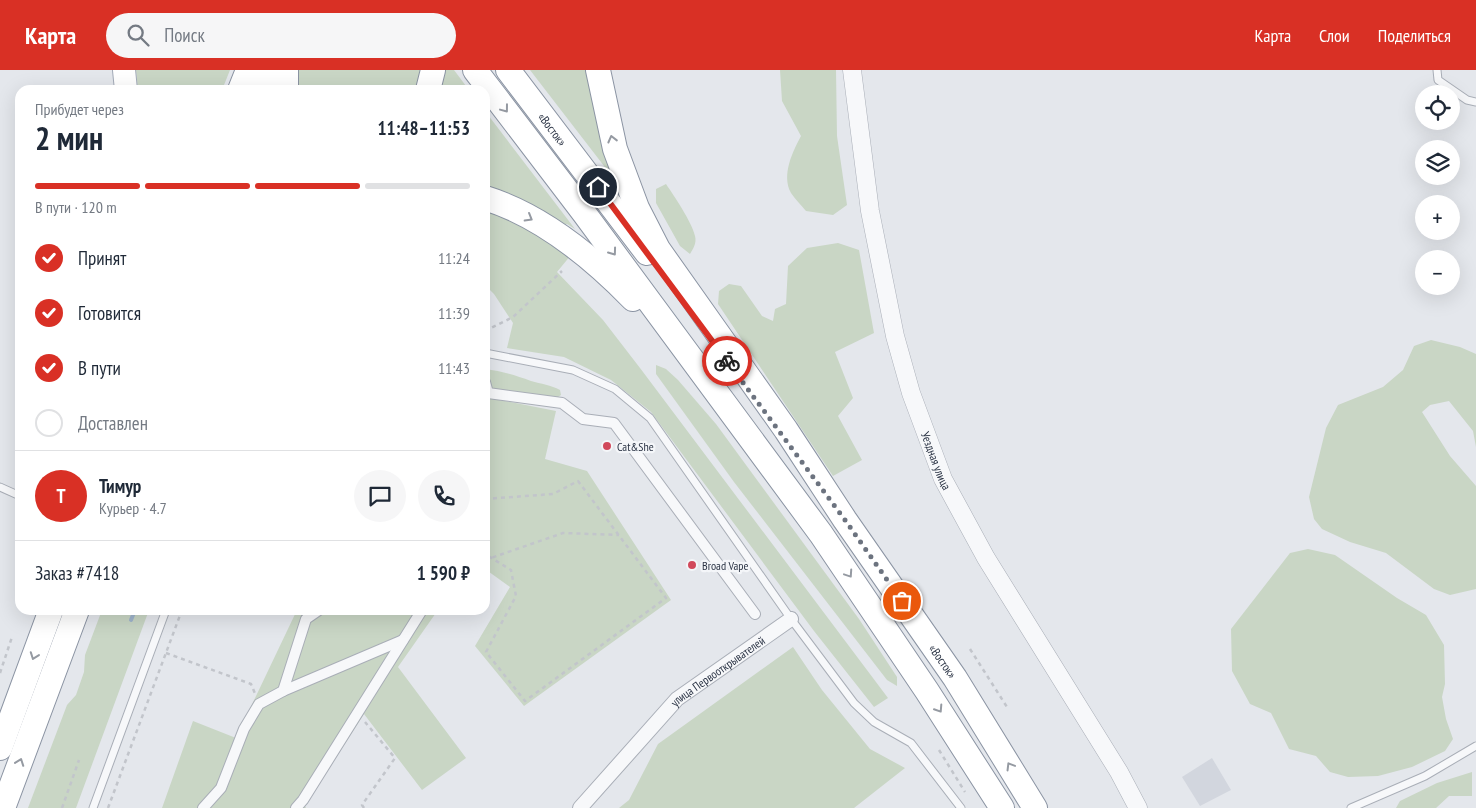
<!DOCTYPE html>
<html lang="ru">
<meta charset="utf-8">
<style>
:root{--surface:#fff;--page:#f6f6f7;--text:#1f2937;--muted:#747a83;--line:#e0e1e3;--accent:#d93025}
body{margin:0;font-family:"PT Sans Narrow",sans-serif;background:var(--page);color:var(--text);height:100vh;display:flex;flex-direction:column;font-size:19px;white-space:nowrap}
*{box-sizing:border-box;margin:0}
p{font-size:16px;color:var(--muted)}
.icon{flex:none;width:28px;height:28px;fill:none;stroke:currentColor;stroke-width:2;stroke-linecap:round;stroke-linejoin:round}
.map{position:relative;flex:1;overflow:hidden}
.details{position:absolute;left:15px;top:15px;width:475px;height:530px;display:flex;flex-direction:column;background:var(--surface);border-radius:15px;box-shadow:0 5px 20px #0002}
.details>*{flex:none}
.buttons{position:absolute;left:1415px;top:15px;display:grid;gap:10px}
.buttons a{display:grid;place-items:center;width:45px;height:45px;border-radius:50%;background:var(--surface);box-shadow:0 5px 20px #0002;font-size:25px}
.pin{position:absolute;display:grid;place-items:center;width:42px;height:42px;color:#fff;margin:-21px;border:2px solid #fff;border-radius:50%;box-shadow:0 1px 5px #0007}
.courier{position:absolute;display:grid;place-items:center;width:50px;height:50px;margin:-25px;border:4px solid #d93025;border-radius:50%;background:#fff;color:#222;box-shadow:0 1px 6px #0007}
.summary em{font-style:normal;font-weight:700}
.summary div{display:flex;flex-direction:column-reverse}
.summary{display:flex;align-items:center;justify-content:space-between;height:85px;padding:0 20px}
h1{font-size:32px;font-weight:700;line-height:38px}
.bar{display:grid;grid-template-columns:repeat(4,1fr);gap:8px 5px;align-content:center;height:60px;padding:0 20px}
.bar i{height:6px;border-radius:4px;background:var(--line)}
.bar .selected{background:var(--accent)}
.bar p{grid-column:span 4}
.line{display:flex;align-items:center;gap:12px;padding:0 20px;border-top:1px solid var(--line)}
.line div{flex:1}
.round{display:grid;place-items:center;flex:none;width:52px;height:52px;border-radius:26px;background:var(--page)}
ol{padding:0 20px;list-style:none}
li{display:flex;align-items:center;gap:15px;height:55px}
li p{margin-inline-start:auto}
li .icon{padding:5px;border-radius:50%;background:var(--accent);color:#fff;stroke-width:4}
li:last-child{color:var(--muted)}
li i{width:28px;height:28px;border:2px solid var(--line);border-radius:50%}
header{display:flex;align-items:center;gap:30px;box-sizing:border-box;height:70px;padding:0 25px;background:var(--accent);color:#fff}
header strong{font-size:24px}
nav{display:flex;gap:28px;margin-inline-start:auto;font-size:18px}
.search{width:350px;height:45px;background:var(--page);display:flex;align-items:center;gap:12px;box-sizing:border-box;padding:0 18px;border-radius:28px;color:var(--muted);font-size:19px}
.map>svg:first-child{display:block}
</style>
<header>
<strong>Карта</strong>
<div class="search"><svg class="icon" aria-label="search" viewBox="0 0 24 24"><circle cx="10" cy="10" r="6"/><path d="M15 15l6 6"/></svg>Поиск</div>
<nav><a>Карта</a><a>Слои</a><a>Поделиться</a></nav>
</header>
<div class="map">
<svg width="1476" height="738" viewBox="0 0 1476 738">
<rect width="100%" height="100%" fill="#e4e7ec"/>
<polygon fill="#d2d6de" points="1212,688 1231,720 1200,736 1182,707"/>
<g fill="#c9d6c5">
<polygon points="136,0 230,0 222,20 138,20"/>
<polygon points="296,0 423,0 417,20 296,20"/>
<polygon points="444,0 454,0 469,20 439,20"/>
<polygon points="530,0 589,0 602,68 611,105"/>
<path d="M780 0H836L837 66 847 135 833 145 806 141C801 135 795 129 791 123 781 105 793 81 801 66L782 31Z"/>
<polygon points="485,41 575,159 567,154 565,155 519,129 485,115"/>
<path d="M666 114C674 126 692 152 695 166 697 173 693 179 690 184L680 176 656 133V119Z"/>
<polygon points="485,135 571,185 557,202 603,250 640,298 888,628 874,637 814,561 651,342 611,310 564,287 507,278 513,253 494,224 485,215"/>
<polygon points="838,173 859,180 874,263 835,282 853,328 838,346 862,390 833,406 718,234 719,221 729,214 741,216 762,246 773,251 775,239 786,234 788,196 807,178"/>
<polygon points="1431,270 1460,277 1476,284 1476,377 1473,361 1449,331 1430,335 1422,342 1450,386 1476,416 1476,519 1450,525 1434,519 1386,483 1350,472 1322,459 1314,449 1309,427 1326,358 1338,335 1383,317 1403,300 1414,276"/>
<polygon points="656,295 666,299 678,310 716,354 859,549 897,607 897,616 887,610 734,412 656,304"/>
<path d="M485 299C501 301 515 305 531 311 541 314 551 315 560 320L561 325 558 327 494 320C487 316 485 308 485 299Z"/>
<polygon points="485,327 556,341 545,389 587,401 671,530 524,636 475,576 510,517 485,499"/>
<polygon points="1308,479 1335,485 1397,528 1426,545 1444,575 1445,614 1442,627 1446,649 1453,669 1445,681 1412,697 1378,706 1348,707 1330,702 1316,686 1289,679 1271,643 1250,634 1232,601 1231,559 1290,483"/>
<polygon points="102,540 149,540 76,738 28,738 67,635 76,625 84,602 85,585"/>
<polygon points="297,540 438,540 398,597 466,688 422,720 364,644 305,736 306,738 162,738 193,651 236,668"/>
<polygon points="793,577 822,620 870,679 905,698 854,738 619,738 629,730 658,674"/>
<polygon points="1472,702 1472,726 1449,726 1436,738 1396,738 1400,731 1437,713"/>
</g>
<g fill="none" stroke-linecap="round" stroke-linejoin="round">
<polyline stroke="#9fb4cc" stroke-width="4" points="131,550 135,540"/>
<g stroke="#a9aeb7" stroke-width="9">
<g id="service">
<polyline points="1437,0 1438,10 1467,30 1476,32"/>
<polyline points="485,283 573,300 615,319 650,348 791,549 854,633 874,652 911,673 961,738"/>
<polyline points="0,417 20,426"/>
<polyline points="93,738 166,540"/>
<polyline points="1351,738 1425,706 1476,676"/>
</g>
</g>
<g stroke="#a9aeb7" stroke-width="12">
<g id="pedestrian">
<polyline points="485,312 488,323 562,333 583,349 614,353 755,544"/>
<polyline points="283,621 403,570"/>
<polyline points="203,738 221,718 244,659 259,634 283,621 306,549 319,540"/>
<polyline points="296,738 303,730 422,540"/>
</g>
</g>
<g stroke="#a9aeb7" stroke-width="16">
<g id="minor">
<path id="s1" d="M580 738 677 629 791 549"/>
</g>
</g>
<g stroke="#a9aeb7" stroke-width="19">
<g id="tertiary">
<path id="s2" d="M852 0 870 141 895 266 911 323 943 409 986 488 1119 702 1138 738"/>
</g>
</g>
<g stroke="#a3abb8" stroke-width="24">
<polyline id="primary" points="124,0 126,20"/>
</g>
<g stroke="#8b94a3" stroke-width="26">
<g id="trunk">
<polyline points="475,0 584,143 821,464 927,621 1002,738"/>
<path id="s3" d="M508 0 647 183"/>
<path id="s4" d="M598 0 615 79 637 138 658 179 786 360 845 450 955 608 1035 738"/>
<polyline points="240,20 248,0"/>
<polyline points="264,20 272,0"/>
<polyline points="286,20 286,0"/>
<polyline points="428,20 433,0"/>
<path d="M485 128C540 145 593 188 633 229"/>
<polyline points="0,678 51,540"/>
<polyline points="3,738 77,540"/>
</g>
</g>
<g stroke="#c2c5cb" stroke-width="2.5" stroke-dasharray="4 4" stroke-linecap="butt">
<polyline points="485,261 513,247 562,201"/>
<polyline points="485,429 553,424 578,411 666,528 525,631 486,582 516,526 511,500 485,484"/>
<polyline points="485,490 563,463 619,465"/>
<polyline points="970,579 1007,637"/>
<polyline points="166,583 251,614 256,626"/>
<polyline points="0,603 12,567"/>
<polyline points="939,680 965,722"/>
<polyline points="62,738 79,690"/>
<polyline points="108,738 182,540"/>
<polyline points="364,738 362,735 395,688 365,652"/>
</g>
<use href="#service" stroke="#f7f8fa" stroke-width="7"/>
<use href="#pedestrian" stroke="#f7f8fa" stroke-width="10"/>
<use href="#minor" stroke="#f7f8fa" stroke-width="14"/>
<use href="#tertiary" stroke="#f7f8fa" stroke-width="18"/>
<use href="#primary" stroke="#fff" stroke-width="22"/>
<use href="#trunk" stroke="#fff" stroke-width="24"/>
</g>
<defs><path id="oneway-chevron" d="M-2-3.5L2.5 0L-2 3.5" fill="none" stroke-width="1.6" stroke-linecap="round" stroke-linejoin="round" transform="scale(1.25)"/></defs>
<g stroke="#959aa2">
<use href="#oneway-chevron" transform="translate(505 39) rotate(53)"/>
<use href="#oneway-chevron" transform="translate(612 69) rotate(-104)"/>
<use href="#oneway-chevron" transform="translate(529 148) rotate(30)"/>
<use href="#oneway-chevron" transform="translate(613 182) rotate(54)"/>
<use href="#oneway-chevron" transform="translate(849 504) rotate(56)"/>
<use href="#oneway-chevron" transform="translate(34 586) rotate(110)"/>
<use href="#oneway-chevron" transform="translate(939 639) rotate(57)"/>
<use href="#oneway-chevron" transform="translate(20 692) rotate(-70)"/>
<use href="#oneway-chevron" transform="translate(1010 696) rotate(-121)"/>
</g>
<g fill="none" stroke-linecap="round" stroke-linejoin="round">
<polyline stroke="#6c737f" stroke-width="5" stroke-dasharray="0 9" points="727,291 845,450 902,531"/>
<polyline stroke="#d93025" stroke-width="6" points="598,117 727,291"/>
</g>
<g fill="#d1495b" stroke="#f4f6f9" stroke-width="2">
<circle cx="607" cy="376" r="5"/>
<circle cx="692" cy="495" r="5"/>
</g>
<g text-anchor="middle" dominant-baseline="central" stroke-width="4.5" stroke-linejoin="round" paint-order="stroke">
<g font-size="12" fill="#2b3445" stroke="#f4f6f9">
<text stroke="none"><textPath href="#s3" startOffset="74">«Восток»</textPath></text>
<text stroke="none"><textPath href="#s2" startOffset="401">Уездная улица</textPath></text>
<text stroke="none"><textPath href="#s4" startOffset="691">«Восток»</textPath></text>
<text stroke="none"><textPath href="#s1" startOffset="195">улица Первооткрывателей</textPath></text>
</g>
<g font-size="12" fill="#2b3445" stroke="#f4f6f9" text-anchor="start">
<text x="617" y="376">Cat&amp;She</text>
<text x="702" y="495">Broad Vape</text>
</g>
</g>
</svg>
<div class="buttons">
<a><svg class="icon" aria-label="locate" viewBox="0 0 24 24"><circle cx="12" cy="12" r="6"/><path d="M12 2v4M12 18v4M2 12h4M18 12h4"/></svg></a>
<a><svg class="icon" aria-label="layers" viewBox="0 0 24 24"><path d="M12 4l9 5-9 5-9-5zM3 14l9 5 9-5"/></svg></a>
<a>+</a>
<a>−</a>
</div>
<div class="pin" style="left:902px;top:531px;background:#ea580c"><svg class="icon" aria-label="bag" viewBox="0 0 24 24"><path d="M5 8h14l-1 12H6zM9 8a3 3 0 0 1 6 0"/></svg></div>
<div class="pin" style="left:598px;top:117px;background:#1f2937"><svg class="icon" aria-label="home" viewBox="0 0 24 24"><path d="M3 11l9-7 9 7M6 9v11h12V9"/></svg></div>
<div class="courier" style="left:727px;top:291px"><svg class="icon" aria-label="bike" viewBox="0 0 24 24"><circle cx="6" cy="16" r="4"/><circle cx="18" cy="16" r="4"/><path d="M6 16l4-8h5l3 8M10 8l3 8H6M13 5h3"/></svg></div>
<section class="details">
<div class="summary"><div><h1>2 мин</h1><p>Прибудет через</p></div><em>11:48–11:53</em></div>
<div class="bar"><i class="selected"></i><i class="selected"></i><i class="selected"></i><i></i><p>В пути · 120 m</p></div>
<ol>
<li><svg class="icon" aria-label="check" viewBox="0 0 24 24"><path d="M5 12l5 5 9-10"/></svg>Принят<p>11:24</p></li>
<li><svg class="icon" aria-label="check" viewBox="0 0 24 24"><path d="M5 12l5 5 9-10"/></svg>Готовится<p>11:39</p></li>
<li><svg class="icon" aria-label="check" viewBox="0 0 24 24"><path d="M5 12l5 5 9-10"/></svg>В пути<p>11:43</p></li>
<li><i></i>Доставлен</li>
</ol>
<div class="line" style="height:90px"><b class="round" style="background:var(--accent);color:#fff">Т</b><div><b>Тимур</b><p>Курьер · 4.7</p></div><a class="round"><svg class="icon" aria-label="chat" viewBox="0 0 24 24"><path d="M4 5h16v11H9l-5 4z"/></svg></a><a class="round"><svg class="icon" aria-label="phone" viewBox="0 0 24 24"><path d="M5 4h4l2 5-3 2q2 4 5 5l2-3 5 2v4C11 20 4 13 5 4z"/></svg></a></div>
<div class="line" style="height:65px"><div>Заказ #7418</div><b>1 590 ₽</b></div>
</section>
</div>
